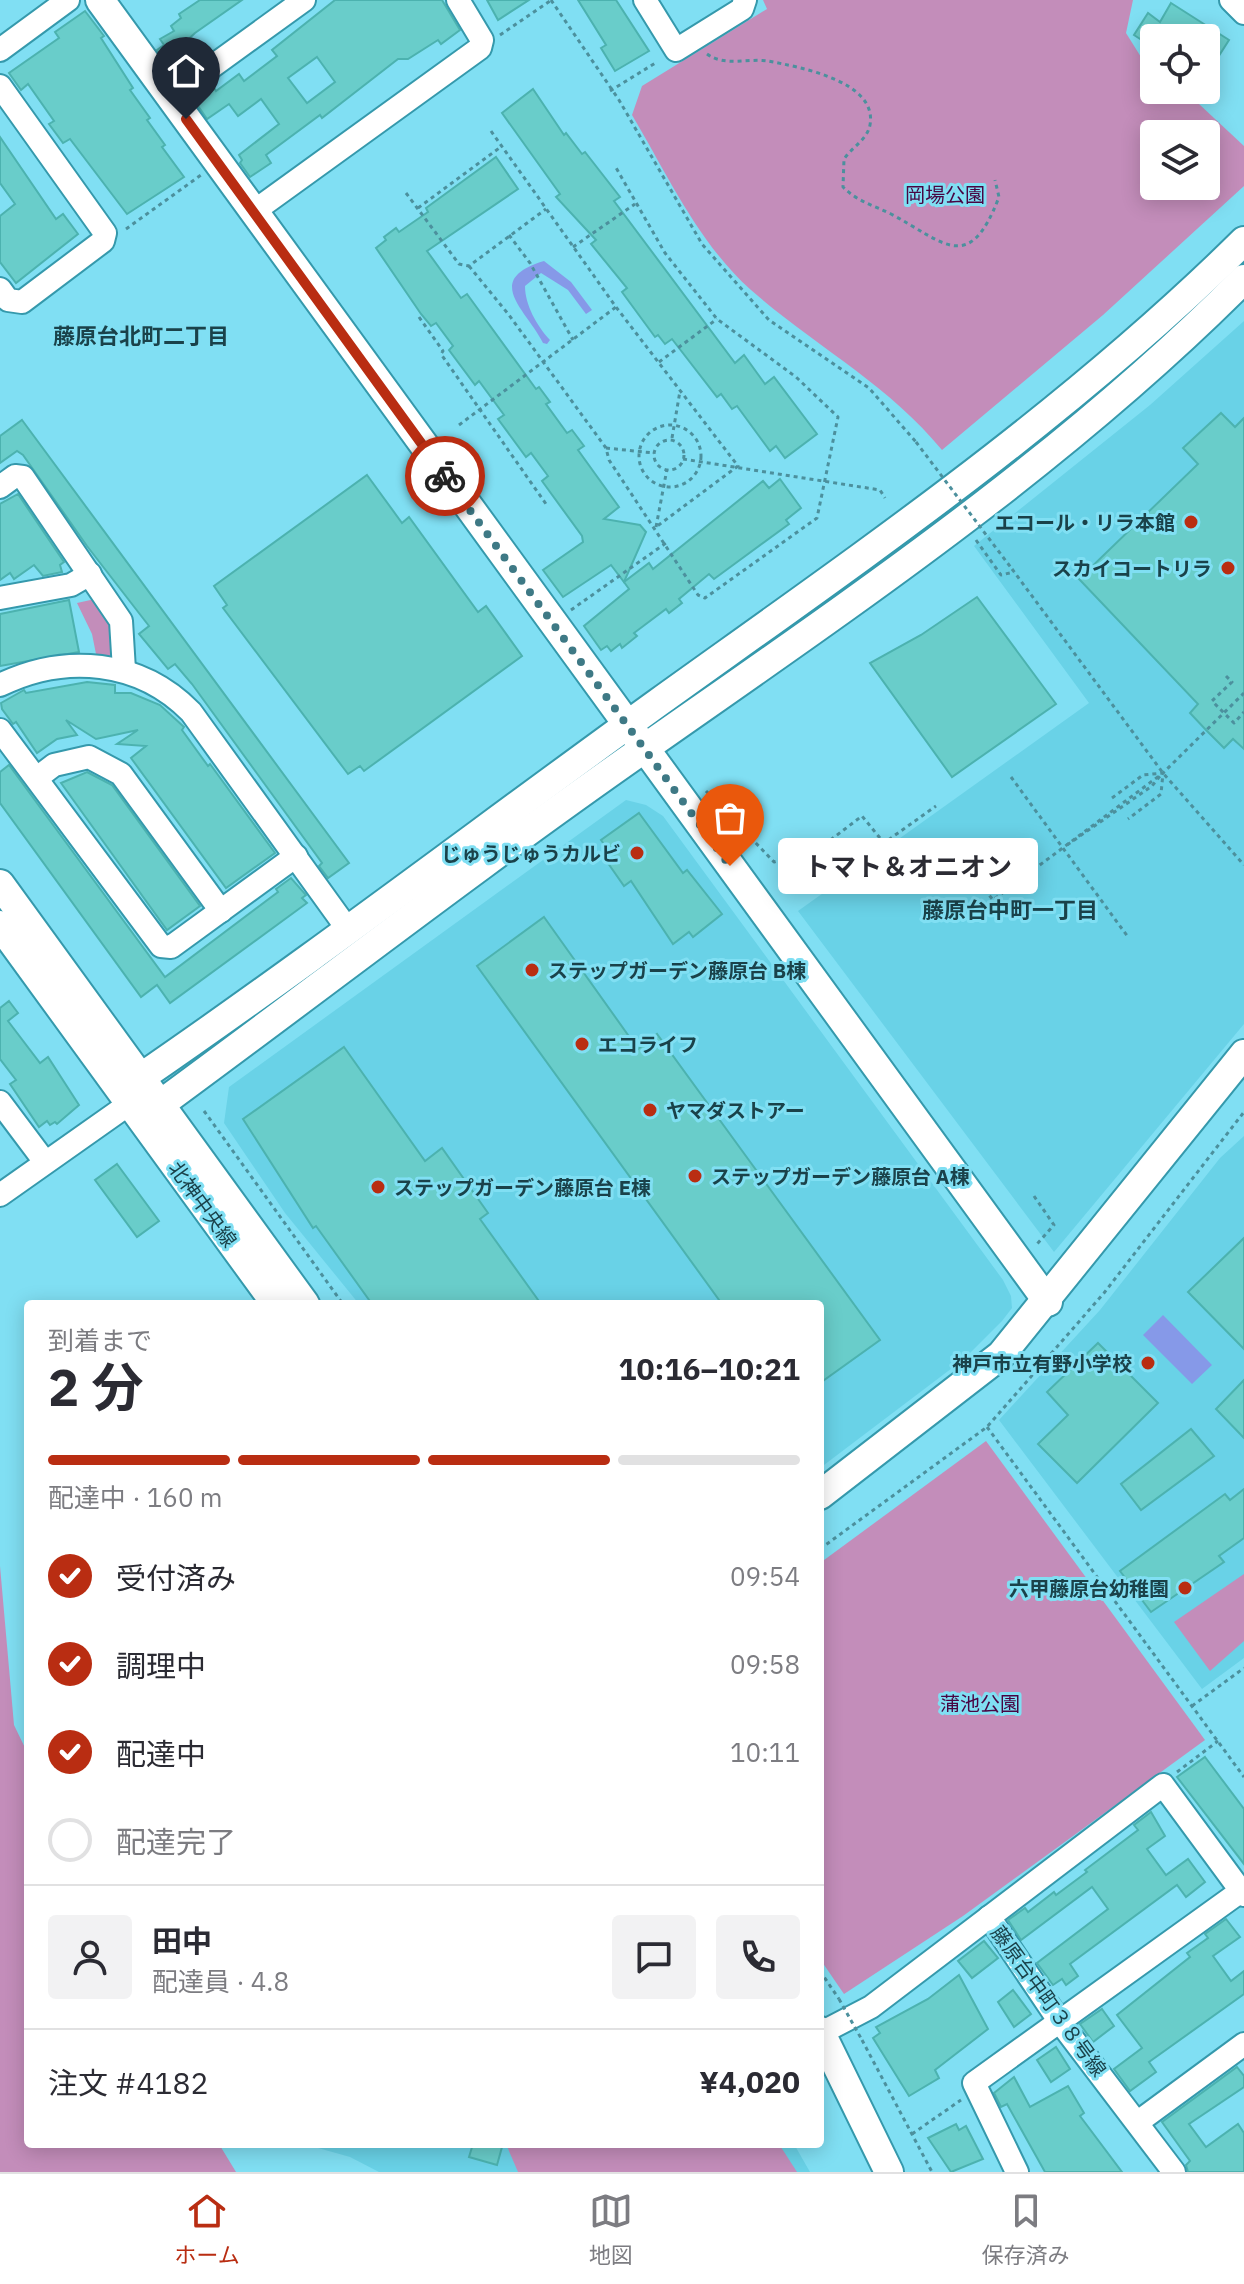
<!DOCTYPE html>
<html lang="ja">
<meta charset="utf-8">
<style>
:root{--surface:#fff;--page:#f2f2f3;--text:#2b2b33;--muted:#7c7c81;--line:#e1e1e2;--accent:#b92d12}
body{margin:0;font-family:"IBM Plex Sans","Noto Sans JP",sans-serif;background:var(--page);color:var(--text);height:100vh;display:flex;flex-direction:column;font-size:30px;white-space:nowrap}
*{box-sizing:border-box;margin:0}
p{font-size:26px;color:var(--muted)}
.icon{flex:none;width:44px;height:44px;fill:none;stroke:currentColor;stroke-width:2;stroke-linecap:round;stroke-linejoin:round}
.map{position:relative;flex:1;overflow:hidden}
.side{position:absolute;left:24px;top:1300px;width:800px;height:848px;display:flex;flex-direction:column;background:var(--surface);border-radius:8px;box-shadow:0 4px 20px #0003}
.side>*{flex:none}
.controls{position:absolute;left:1140px;top:24px;display:grid;gap:16px}
.controls a{display:grid;place-items:center;width:80px;height:80px;border-radius:8px;background:var(--surface);box-shadow:0 4px 20px #0003;font-size:40px}
.pin{position:absolute;display:grid;place-items:center;width:68px;height:68px;color:#fff;margin:-82px -34px;border-radius:50% 50% 50% 0;rotate:-45deg;box-shadow:0 0 8px #0007}
.pin .icon{rotate:45deg}
.courier{position:absolute;display:grid;place-items:center;width:80px;height:80px;margin:-40px;border:6px solid #b92d12;border-radius:50%;background:#fff;color:#222;box-shadow:0 2px 10px #0007}
.bubble{position:absolute;height:56px;border-radius:8px;background:var(--surface);box-shadow:0 4px 20px #0003;font-size:26px;font-weight:700;line-height:56px;text-align:center}
.overview em{font-style:normal;font-weight:700}
.overview div{display:flex;flex-direction:column-reverse}
.overview{display:flex;align-items:center;justify-content:space-between;height:136px;padding:0 24px}
h1{font-size:52px;font-weight:700;line-height:60px}
.bar{display:grid;grid-template-columns:repeat(4,1fr);gap:12px 8px;align-content:center;height:96px;padding:0 24px}
.bar i{height:10px;border-radius:6px;background:var(--line)}
.bar .selected{background:var(--accent)}
.bar p{grid-column:span 4}
.line{display:flex;align-items:center;gap:20px;padding:0 24px;border-top:2px solid var(--line)}
.line div{flex:1}
.round{display:grid;place-items:center;flex:none;width:84px;height:84px;border-radius:8px;background:var(--page)}
ol{padding:0 24px;list-style:none}
li{display:flex;align-items:center;gap:24px;height:88px}
li p{margin-inline-start:auto}
li .icon{padding:8px;border-radius:50%;background:var(--accent);color:#fff;stroke-width:4}
li:last-child{color:var(--muted)}
li i{width:44px;height:44px;border:4px solid var(--line);border-radius:50%}
.dock{display:flex;justify-content:space-around;align-items:center;height:112px;border-top:2px solid var(--line);background:var(--surface);font-size:22px;color:var(--muted)}
.dock a{display:grid;justify-items:center;gap:4px}
.dock .selected{color:var(--accent)}
.map>svg:first-child{display:block}
</style>
<div class="map">
<svg width="1244" height="2172" viewBox="0 0 1244 2172">
<rect width="100%" height="100%" fill="#80dff3"/>
<g fill="#69d2e7">
<polygon points="1244,321 1244,1024 1054,1252 798,911 1089,703 974,546 1150,405"/>
<polygon points="626,800 646,805 663,816 1003,1280 1011,1296 1012,1308 1002,1321 964,1359 820,1468 820,1304 359,1304 285,1213 224,1123 229,1087"/>
<polygon points="1244,1136 1244,1658 1202,1689 999,1420 1100,1310 1220,1158"/>
<polygon points="259,2144 794,2144 810,2172 379,2172 350,2157 311,2146"/>
</g>
<g fill="#c38dba" fill-rule="evenodd">
<path d="M763 0H1133L1126 33 1141 57 1154 64V90H1184L1244 146V186L1103 315 942 450C888 384 815 346 751 290 699 244 667 174 632 115L642 86 767 9ZM1206 134V186H1154V134Z"/>
<polygon points="95,599 114,618 122,656 97,659 92,634 77,603"/>
<polygon points="986,1441 1205,1740 963,1916 844,1994 820,1959 820,1563"/>
<polygon points="0,1566 14,1725 28,1754 28,2144 219,2144 236,2172 0,2172"/>
<polygon points="1244,1574 1244,1641 1210,1671 1174,1622"/>
<polygon points="506,2144 779,2144 797,2172 518,2172"/>
</g>
<g fill="#8699e8">
<path d="M544 261 571 282 592 310 586 314 568 290 541 273 525 286C525 305 537 326 550 340L547 344 543 343C528 311 481 280 544 261Z"/>
<polygon points="1163,1315 1212,1365 1192,1384 1143,1335"/>
</g>
<g fill="#69cdca" stroke="#4cb2af" stroke-width="2" fill-rule="evenodd">
<polygon points="200,0 242,0 195,33 182,45 186,50 167,63 157,50 164,45 160,39 174,31 171,26 181,18 179,14"/>
<path d="M335 0H442L460 30 441 44 438 40 408 59H398L322 118 320 115 266 155 271 163 250 177 240 163 242 160 239 155 279 124 261 99 238 116 229 104 207 119 194 100 213 86 216 91 239 74 244 81 277 56 272 50ZM317 57 335 82 307 103 288 78Z"/>
<polygon points="487,0 529,0 498,20"/>
<polygon points="578,0 616,0 649,51 615,71 601,48 606,45"/>
<polygon points="1171,3 1229,40 1206,76 1206,38 1154,38 1154,48 1134,35 1148,13 1160,22"/>
<polygon points="85,11 104,36 101,38 133,88 130,90 150,118 147,120 165,145 162,147 184,177 127,214 70,139 63,143 49,124 54,121 28,84 21,90 9,73 59,38 55,32"/>
<polygon points="533,89 564,135 566,133 582,154 585,152 620,197 614,201 735,363 744,355 765,384 774,377 817,434 785,458 776,446 770,451 737,406 732,409 721,394 717,397 672,339 665,344 658,335 655,337 622,292 627,288 591,244 596,240 556,197 560,194 502,113"/>
<polygon points="0,137 56,219 63,214 78,234 16,283 0,262 0,216 15,204 0,183"/>
<polygon points="496,157 518,189 427,251 461,298 467,294 536,389 539,387 550,402 546,404 567,433 572,430 584,446 578,450 619,507 604,519 640,525 646,532 624,582 611,565 563,597 543,570 583,542 582,536 542,481 548,476 531,453 526,457 498,419 504,415 479,381 475,385 449,350 453,346 436,323 431,326 421,314 376,248 386,240 384,237 396,228 399,232 428,212 426,208"/>
<polygon points="1221,413 1235,427 1244,418 1244,749 1233,739 1224,748 1206,730 1190,713 1198,704 1079,579 1198,464 1183,448"/>
<polygon points="22,420 349,863 328,878 319,866 322,863 192,684 175,664 168,669 139,634 149,626 87,546 23,455 17,451 0,463 0,436"/>
<polygon points="367,475 402,523 409,517 478,612 486,606 522,656 364,771 360,766 348,774 223,608 227,605 214,586"/>
<polygon points="780,479 801,508 786,520 789,524 714,579 709,574 679,599 682,603 669,613 666,609 634,633 637,636 622,648 620,644 611,651 607,646 601,650 584,626 629,589 624,582 649,563 653,569 763,481 769,488"/>
<polygon points="18,494 64,562 60,565 62,572 43,576 34,565 14,579 10,573 0,580 0,504"/>
<polygon points="977,597 1056,704 952,777 870,663 921,635"/>
<polygon points="69,600 79,652 0,666 0,614"/>
<polygon points="87,682 115,685 115,693 131,693 160,705 184,727 182,730 208,766 210,764 275,853 226,888 131,758 146,746 117,744 138,730 96,739 66,720 77,735 57,739 37,753 16,722 13,724 2,709 1,703 24,690 26,693"/>
<polygon points="9,765 165,977 278,892 276,889 291,878 306,895 302,898 307,903 170,1003 157,985 141,997 0,803 0,772"/>
<polygon points="87,772 112,785 200,906 167,930 61,783"/>
<polygon points="639,813 683,873 687,870 722,914 693,937 689,932 673,944 631,881 624,886 603,856 609,851 601,840"/>
<polygon points="544,917 638,1049 657,1034 880,1340 820,1383 820,1304 722,1304 477,966"/>
<polygon points="9,1001 18,1013 8,1021 40,1063 48,1057 79,1105 57,1124 55,1122 50,1125 47,1121 39,1127 10,1084 16,1080 0,1059 0,1008"/>
<polygon points="344,1047 425,1161 442,1148 488,1213 480,1219 541,1304 372,1304 316,1226 313,1228 243,1119"/>
<polygon points="117,1164 159,1221 137,1237 95,1180"/>
<polygon points="1244,1238 1244,1349 1188,1292"/>
<polygon points="1098,1343 1158,1403 1077,1483 1038,1444 1068,1415 1047,1392"/>
<polygon points="1244,1380 1244,1438 1216,1409"/>
<polygon points="1191,1429 1214,1456 1141,1510 1121,1484"/>
<polygon points="1244,1489 1244,1538 1219,1556 1224,1562 1151,1612 1120,1571 1225,1494 1230,1500"/>
<polygon points="1205,1757 1244,1809 1244,1864 1177,1777"/>
<polygon points="1151,1812 1165,1836 1147,1849 1166,1875 1188,1859 1205,1882 1186,1897 1177,1885 1070,1964 1078,1976 1066,1985 1062,1979 1053,1985 1037,1963 1108,1909 1092,1887 1021,1940 1008,1920 1025,1908 1028,1912 1054,1892 1056,1895 1087,1872 1085,1870 1138,1830 1134,1825"/>
<polygon points="1226,1919 1240,1937 1213,1956 1231,1981 1244,1971 1244,1994 1149,2062 1156,2072 1130,2091 1114,2069 1142,2048 1117,2015 1190,1957 1187,1953 1208,1938 1205,1934"/>
<polygon points="984,1941 998,1958 972,1978 958,1961"/>
<polygon points="959,1975 988,2029 935,2070 939,2078 909,2096 873,2038 880,2033 876,2027 928,1999"/>
<polygon points="1013,1990 1031,2014 1014,2027 998,2002"/>
<polygon points="1102,2009 1114,2026 1093,2042 1080,2024"/>
<polygon points="1056,2047 1070,2069 1051,2082 1037,2060"/>
<polygon points="1237,2067 1244,2076 1244,2087 1189,2124 1206,2147 1238,2124 1244,2133 1244,2172 1188,2172 1186,2165 1190,2161 1162,2122"/>
<polygon points="1014,2077 1030,2107 1068,2086 1084,2113 1080,2116 1122,2172 1045,2172 1007,2104 1001,2107 994,2093"/>
<polygon points="956,2124 959,2130 966,2126 983,2159 951,2172 928,2138"/>
<polygon points="473,2144 502,2147 497,2165 469,2157"/>
</g>
<g fill="none" stroke-linecap="round" stroke-linejoin="round">
<g stroke="#3599ac" stroke-width="26">
<g id="minor">
<polyline points="645,0 676,50 742,9 745,0"/>
<polyline points="1231,0 1244,13"/>
<polyline points="0,50 68,0"/>
<polyline points="0,86 105,233 103,241 22,302 8,300 0,289"/>
<polyline points="170,97 304,0"/>
<polyline points="253,212 480,48 482,40 458,0"/>
<polyline points="0,487 15,476 23,477 121,621 124,670"/>
<polyline points="0,598 71,585 90,574"/>
<path d="M0 685C65 653 140 660 191 712L349 931"/>
<polyline points="0,730 161,946 171,947 296,856"/>
<polyline points="37,778 54,765 89,757 121,774 221,911"/>
<polyline points="0,1102 45,1162"/>
<polyline points="0,1195 129,1104"/>
<polyline points="989,1917 1060,2022 1174,2172"/>
<polyline points="821,2033 871,2007 1163,1785 1244,1895"/>
<polyline points="1138,2122 1244,2044"/>
<polyline points="1017,2172 974,2083 1241,1891"/>
</g>
</g>
<g stroke="#3599ac" stroke-width="32">
<g id="tertiary">
<polyline points="100,0 1048,1302"/>
<polyline points="0,884 305,1304"/>
<polyline points="0,925 276,1304"/>
<path d="M129 1104 140 1078C316 957 486 827 659 702 861 557 1067 416 1244 241"/>
<path d="M129 1104 158 1106C320 987 480 863 645 748 853 602 1064 460 1244 279"/>
<polyline points="820,1495 1001,1355 1244,1054"/>
<polyline points="820,2031 889,2172"/>
</g>
</g>
<g stroke="#4c909d" stroke-width="3" stroke-dasharray="4 4" stroke-linecap="butt">
<polyline points="551,0 619,100 702,244 769,320 869,388 916,442"/>
<polyline points="500,35 550,1"/>
<path d="M707 54C725 67 748 58 768 61 799 67 878 81 870 125 867 140 852 147 844 159L843 187C858 202 873 205 891 214 944 242 969 276 999 197L995 180"/>
<polyline points="610,91 657,62"/>
<polyline points="491,131 616,307 738,466 656,527"/>
<polyline points="406,193 459,264 469,266 546,209"/>
<polyline points="418,208 502,146"/>
<polyline points="126,229 201,175"/>
<polyline points="509,235 530,263 573,340"/>
<polyline points="573,247 635,204"/>
<polyline points="469,266 509,315 606,448 609,460 698,595 705,598 817,518 838,417 796,377 717,319 665,253 615,166"/>
<polyline points="419,317 443,351 441,354 546,504"/>
<polyline points="659,362 717,319"/>
<circle cx="670" cy="456" r="31"/>
<polyline points="459,425 616,307"/>
<polyline points="672,438 680,391"/>
<circle cx="669" cy="455" r="15"/>
<polyline points="606,448 654,453"/>
<polyline points="683,459 880,490 885,498"/>
<polyline points="656,527 667,469"/>
<polyline points="976,540 1001,575 1014,572"/>
<polyline points="1012,569 1163,773 1244,865"/>
<polyline points="571,610 666,543"/>
<polyline points="1226,676 1232,682 1212,701 1234,723 1244,712"/>
<polyline points="1011,777 1128,937"/>
<polyline points="706,791 774,862 816,851 862,816 884,843 936,806"/>
<polyline points="1112,798 1143,775 1163,773 1161,794 1128,819"/>
<polyline points="1067,845 1152,786 1160,776"/>
<polyline points="965,864 993,900 1163,773 1244,693"/>
<polyline points="204,1111 343,1304"/>
<polyline points="1034,1196 1054,1225 1037,1244"/>
<polyline points="987,1427 1244,1777"/>
<polyline points="820,1549 987,1427 1104,1293 1244,1112"/>
<polyline points="1192,1706 1244,1668"/>
<polyline points="1177,1772 1218,1741"/>
<polyline points="820,1971 839,1999"/>
<polyline points="862,2040 932,2172"/>
<polyline points="912,2134 961,2100"/>
</g>
<use href="#minor" stroke="#fff" stroke-width="22"/>
<use href="#tertiary" stroke="#fff" stroke-width="28"/>
<g stroke="#4c909d" stroke-width="3" stroke-dasharray="4 4" stroke-linecap="butt">
<polyline points="916,442 1012,569"/>
<polyline points="839,1999 862,2040"/>
</g>
</g>
<g fill="none" stroke-linecap="round" stroke-linejoin="round">
<polyline stroke="#3e7985" stroke-width="8" stroke-dasharray="0 14.4" points="445,476 730,866"/>
<polyline stroke="#b92d12" stroke-width="10" points="186,119 445,476"/>
</g>
<g fill="#b92d12" stroke="#80dff3" stroke-width="3">
<circle cx="1191" cy="522" r="8"/>
<circle cx="1228" cy="568" r="8"/>
<circle cx="637" cy="853" r="8"/>
<circle cx="532" cy="970" r="8"/>
<circle cx="582" cy="1044" r="8"/>
<circle cx="650" cy="1110" r="8"/>
<circle cx="695" cy="1176" r="8"/>
<circle cx="378" cy="1187" r="8"/>
<circle cx="1148" cy="1363" r="8"/>
<circle cx="1185" cy="1588" r="8"/>
</g>
<g text-anchor="middle" dominant-baseline="central" stroke-width="6" stroke-linejoin="round" paint-order="stroke">
<g font-size="20" fill="#480542" stroke="#80dff3">
<text x="945" y="194">岡場公園</text>
<text x="980" y="1703">蒲池公園</text>
</g>
<g font-size="20" font-weight="bold" fill="#1a424a" stroke="#80dff3" text-anchor="end">
<text x="1175" y="522">エコール・リラ本館</text>
<text x="1212" y="568">スカイコートリラ</text>
<text x="621" y="853">じゅうじゅうカルビ</text>
<text x="548" y="970" text-anchor="start">ステップガーデン藤原台 B棟</text>
<text x="598" y="1044" text-anchor="start">エコライフ</text>
<text x="666" y="1110" text-anchor="start">ヤマダストアー</text>
<text x="711" y="1176" text-anchor="start">ステップガーデン藤原台 A棟</text>
<text x="394" y="1187" text-anchor="start">ステップガーデン藤原台 E棟</text>
<text x="1132" y="1363">神戸市立有野小学校</text>
<text x="1169" y="1588">六甲藤原台幼稚園</text>
</g>
<g font-size="20" fill="#1a424a" stroke="#80dff3">
<text transform="translate(203 1204) rotate(54)">北神中央線</text>
<text transform="translate(1049 2001) rotate(54)">藤原台中町３８号線</text>
</g>
<g font-size="22" font-weight="bold" fill="#1a424a" stroke="#80dff3">
<text x="141" y="335">藤原台北町二丁目</text>
<text x="1010" y="909">藤原台中町一丁目</text>
</g>
</g>
</svg>
<div class="controls">
<a><svg class="icon" aria-label="locate" viewBox="0 0 24 24"><circle cx="12" cy="12" r="6"/><path d="M12 2v4M12 18v4M2 12h4M18 12h4"/></svg></a>
<a><svg class="icon" aria-label="layers" viewBox="0 0 24 24"><path d="M12 4l9 5-9 5-9-5zM3 14l9 5 9-5"/></svg></a>
</div>
<div class="pin" style="left:730px;top:866px;background:#ea580c"><svg class="icon" aria-label="bag" viewBox="0 0 24 24"><path d="M5 8h14l-1 12H6zM9 8a3 3 0 0 1 6 0"/></svg></div>
<div class="pin" style="left:186px;top:119px;background:#1f2937"><svg class="icon" aria-label="home" viewBox="0 0 24 24"><path d="M3 11l9-7 9 7M6 9v11h12V9"/></svg></div>
<div class="courier" style="left:445px;top:476px"><svg class="icon" aria-label="bike" viewBox="0 0 24 24"><circle cx="6" cy="16" r="4"/><circle cx="18" cy="16" r="4"/><path d="M6 16l4-8h5l3 8M10 8l3 8H6M13 5h3"/></svg></div>
<div class="bubble" style="left:778px;top:838px;width:260px">トマト＆オニオン</div>
<section class="side">
<div class="overview"><div><h1>2 分</h1><p>到着まで</p></div><em>10:16–10:21</em></div>
<div class="bar"><i class="selected"></i><i class="selected"></i><i class="selected"></i><i></i><p>配達中 · 160 m</p></div>
<ol>
<li><svg class="icon" aria-label="check" viewBox="0 0 24 24"><path d="M5 12l5 5 9-10"/></svg>受付済み<p>09:54</p></li>
<li><svg class="icon" aria-label="check" viewBox="0 0 24 24"><path d="M5 12l5 5 9-10"/></svg>調理中<p>09:58</p></li>
<li><svg class="icon" aria-label="check" viewBox="0 0 24 24"><path d="M5 12l5 5 9-10"/></svg>配達中<p>10:11</p></li>
<li><i></i>配達完了</li>
</ol>
<div class="line" style="height:144px"><a class="round"><svg class="icon" aria-label="person" viewBox="0 0 24 24"><circle cx="12" cy="8" r="4"/><path d="M4 21q1-7 8-7t8 7"/></svg></a><div><b>田中</b><p>配達員 · 4.8</p></div><a class="round"><svg class="icon" aria-label="chat" viewBox="0 0 24 24"><path d="M4 5h16v11H9l-5 4z"/></svg></a><a class="round"><svg class="icon" aria-label="phone" viewBox="0 0 24 24"><path d="M5 4h4l2 5-3 2q2 4 5 5l2-3 5 2v4C11 20 4 13 5 4z"/></svg></a></div>
<div class="line" style="height:104px"><div>注文 #4182</div><b>¥4,020</b></div>
</section>
</div>
<nav class="dock">
<a class="selected"><svg class="icon" aria-label="home" viewBox="0 0 24 24"><path d="M3 11l9-7 9 7M6 9v11h12V9"/></svg>ホーム</a>
<a><svg class="icon" aria-label="map" viewBox="0 0 24 24"><path d="M3 6l6-2 6 2 6-2v14l-6 2-6-2-6 2zM9 4v14M15 6v14"/></svg>地図</a>
<a><svg class="icon" aria-label="saved" viewBox="0 0 24 24"><path d="M7 4h10v16l-5-4-5 4z"/></svg>保存済み</a>
</nav>
